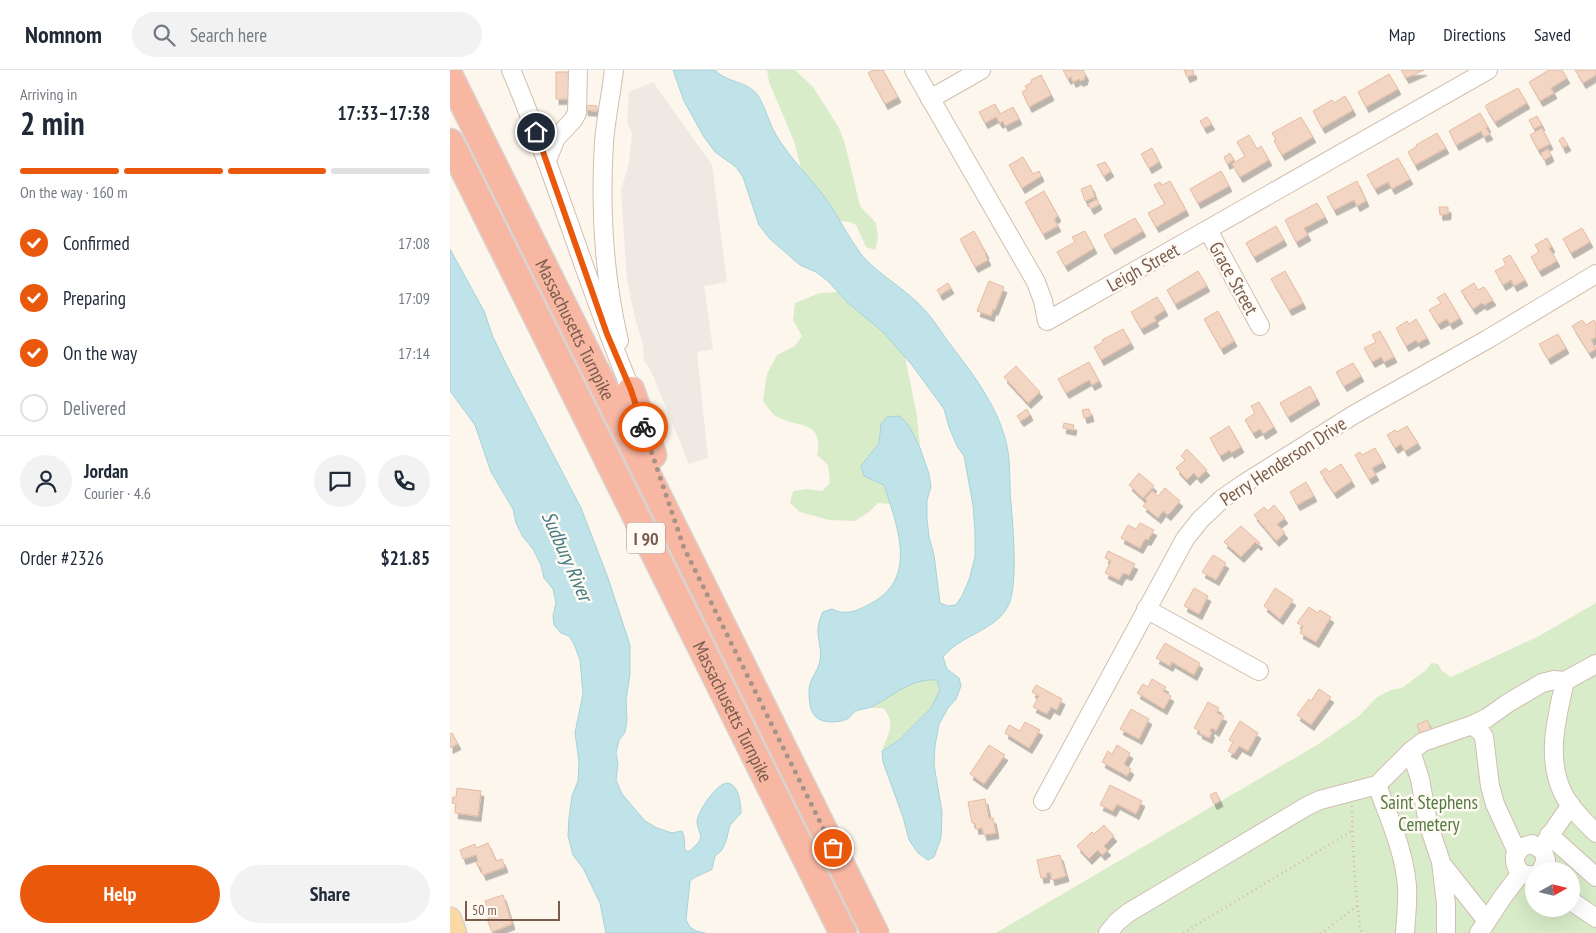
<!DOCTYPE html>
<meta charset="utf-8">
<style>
:root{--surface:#fff;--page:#f2f2f3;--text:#1f2937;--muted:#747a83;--line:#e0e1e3;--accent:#ea580c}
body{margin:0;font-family:"PT Sans Narrow",sans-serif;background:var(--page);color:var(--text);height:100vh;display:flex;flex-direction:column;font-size:19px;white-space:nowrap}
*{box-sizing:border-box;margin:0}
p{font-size:16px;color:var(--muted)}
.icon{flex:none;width:28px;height:28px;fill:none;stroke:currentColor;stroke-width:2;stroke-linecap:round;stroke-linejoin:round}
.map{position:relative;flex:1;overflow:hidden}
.drawer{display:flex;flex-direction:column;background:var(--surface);width:450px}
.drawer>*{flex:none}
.needle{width:32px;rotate:82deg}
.tools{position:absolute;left:1075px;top:792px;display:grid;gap:10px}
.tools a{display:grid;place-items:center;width:55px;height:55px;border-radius:50%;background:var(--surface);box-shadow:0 5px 20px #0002;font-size:25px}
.scale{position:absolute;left:15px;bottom:12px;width:95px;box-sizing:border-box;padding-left:5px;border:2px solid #7a5c4d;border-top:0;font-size:14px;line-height:18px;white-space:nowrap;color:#7a5c4d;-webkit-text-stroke:4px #fffaf3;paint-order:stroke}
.pin{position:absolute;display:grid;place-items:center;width:42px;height:42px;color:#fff;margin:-21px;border:2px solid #fff;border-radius:50%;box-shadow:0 1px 5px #0007}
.courier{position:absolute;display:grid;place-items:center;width:50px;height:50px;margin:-25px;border:4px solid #ea580c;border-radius:50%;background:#fff;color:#222;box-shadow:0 1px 6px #0007}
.headline em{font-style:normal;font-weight:700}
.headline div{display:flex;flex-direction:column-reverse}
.headline{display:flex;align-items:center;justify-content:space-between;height:85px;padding:0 20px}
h1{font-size:32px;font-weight:700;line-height:38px}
.bar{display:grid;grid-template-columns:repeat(4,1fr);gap:8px 5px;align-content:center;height:60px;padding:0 20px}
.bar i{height:6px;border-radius:4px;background:var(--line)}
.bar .selected{background:var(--accent)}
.bar p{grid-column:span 4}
.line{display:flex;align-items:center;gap:12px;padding:0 20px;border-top:1px solid var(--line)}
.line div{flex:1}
.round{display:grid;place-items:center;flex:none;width:52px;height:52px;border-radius:26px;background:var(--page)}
ol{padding:0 20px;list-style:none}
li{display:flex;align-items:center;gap:15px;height:55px}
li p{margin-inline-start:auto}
li .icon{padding:5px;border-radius:50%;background:var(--accent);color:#fff;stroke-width:4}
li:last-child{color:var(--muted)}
li i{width:28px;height:28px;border:2px solid var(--line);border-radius:50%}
.primary-button{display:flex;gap:10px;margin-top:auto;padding:10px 20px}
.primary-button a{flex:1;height:58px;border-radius:30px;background:var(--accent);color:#fff;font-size:20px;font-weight:700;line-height:58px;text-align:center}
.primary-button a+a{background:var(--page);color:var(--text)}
header{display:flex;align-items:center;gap:30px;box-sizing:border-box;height:70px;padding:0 25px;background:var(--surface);border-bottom:1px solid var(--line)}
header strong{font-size:24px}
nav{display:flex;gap:28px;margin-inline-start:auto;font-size:18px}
.search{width:350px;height:45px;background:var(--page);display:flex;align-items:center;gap:12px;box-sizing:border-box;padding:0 18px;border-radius:28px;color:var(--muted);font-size:19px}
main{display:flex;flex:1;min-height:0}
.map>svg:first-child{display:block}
</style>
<header>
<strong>Nomnom</strong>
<div class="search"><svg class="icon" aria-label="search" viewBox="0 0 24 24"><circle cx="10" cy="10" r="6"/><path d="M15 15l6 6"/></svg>Search here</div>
<nav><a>Map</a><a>Directions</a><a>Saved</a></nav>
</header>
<main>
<section class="drawer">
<div class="headline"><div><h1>2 min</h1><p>Arriving in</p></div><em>17:33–17:38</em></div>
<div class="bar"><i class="selected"></i><i class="selected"></i><i class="selected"></i><i></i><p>On the way · 160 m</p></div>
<ol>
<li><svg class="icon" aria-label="check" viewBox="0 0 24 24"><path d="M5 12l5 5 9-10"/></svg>Confirmed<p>17:08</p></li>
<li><svg class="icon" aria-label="check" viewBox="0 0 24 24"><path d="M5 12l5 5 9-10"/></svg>Preparing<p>17:09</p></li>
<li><svg class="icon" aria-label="check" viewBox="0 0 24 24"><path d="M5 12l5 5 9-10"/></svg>On the way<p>17:14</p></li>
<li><i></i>Delivered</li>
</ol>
<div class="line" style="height:90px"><a class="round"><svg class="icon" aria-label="person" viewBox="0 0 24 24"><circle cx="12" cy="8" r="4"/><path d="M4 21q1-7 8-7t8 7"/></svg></a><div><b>Jordan</b><p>Courier · 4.6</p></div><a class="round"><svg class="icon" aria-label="chat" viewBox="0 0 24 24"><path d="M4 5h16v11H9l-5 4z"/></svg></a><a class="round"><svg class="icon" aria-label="phone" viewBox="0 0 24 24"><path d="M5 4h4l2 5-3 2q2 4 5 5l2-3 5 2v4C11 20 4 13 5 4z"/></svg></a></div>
<div class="line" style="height:65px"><div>Order #2326</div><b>$21.85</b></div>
<div class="primary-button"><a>Help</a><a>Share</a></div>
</section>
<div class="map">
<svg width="1146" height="863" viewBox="0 0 1146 863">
<defs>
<filter id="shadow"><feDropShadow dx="3" dy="5.5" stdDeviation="0" flood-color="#0004"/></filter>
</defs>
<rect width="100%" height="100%" fill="#fdf6ec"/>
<polygon fill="#efe9e4" points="203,12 262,95 277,212 254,216 263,279 247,282 258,388 239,394 201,301 194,290 193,274 185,248 177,210 171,120 179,93 182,63 177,52 179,22"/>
<g fill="#d8ecc9" fill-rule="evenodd">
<polygon points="317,0 345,0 363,17 389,58 395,74 410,136 426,153 428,168 425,180 416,177 406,155 400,152 390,151 379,134 352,101 344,71 319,12"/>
<path d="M388 222 397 232 434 263 455 287 467 346 470 378 459 356 431 354 429 373 411 396 424 411 434 414 440 434 428 433 419 442 405 451 379 450 350 442 340 433 343 421 357 419 372 421 380 413 378 395 367 385C374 349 348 359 326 346 321 343 317 336 313 331L317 304 327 285 345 276 352 266 343 250 345 233 370 223Z"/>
<path d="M1146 533V863H546L867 675 909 646 927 627 941 620 952 618 976 600 981 593 988 594 992 601 1001 607 1089 566ZM1084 801H1121V839H1084Z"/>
<path d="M475 609 487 610 490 620 481 638 448 671 432 681C438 663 447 655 433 638H420L457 616Z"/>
</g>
<g fill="#bfe3e8" stroke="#a5d3da">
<path d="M223 0H265C278 14 298 10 309 27 316 39 319 53 326 65 341 90 362 109 379 133 390 150 399 168 411 184 426 203 454 218 471 236 484 249 492 264 503 278 526 308 549 339 557 376 561 395 559 414 561 433 563 456 568 513 559 534 548 560 510 565 493 587L497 599 509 608 511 616 506 629 498 638 489 654 485 676 484 695 492 742 491 768 484 787 478 790 468 783 459 770 453 747 433 692 432 681 448 671 481 638 490 620 487 610C459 608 443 627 421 637 416 639 410 639 406 641 402 643 401 647 397 649 393 651 387 652 382 652 362 652 359 639 359 620 359 610 368 601 370 591 373 573 362 563 373 542L382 539C395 546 406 541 418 535 470 510 447 456 434 415L414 406 411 396 429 373 431 354 437 347 450 346 459 356 470 378 479 404 481 417 477 430V449L479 467 484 485 490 533 498 536 506 535 512 526 519 510 525 487V463L523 435 514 386 507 376 499 357 494 339 462 295 434 263 397 232 378 211 366 202 350 195 320 169 309 155 293 107 286 97 265 82 254 67 234 31Z"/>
<path d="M0 179 34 241 43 267 57 296 131 438 158 508 180 575V604L176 630 177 650 175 662 169 670 166 683 168 694 166 710 172 724 195 751 207 758 222 763 232 761 234 767 235 781H240L249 772 251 767C250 762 247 756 247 752 247 742 267 713 277 713 289 714 291 734 291 743L280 755 276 771 272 780 265 786 262 799C254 804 247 805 240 811L236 850 240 857 246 861 255 863H156L150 833 133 798 123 785 118 766 119 748 122 726 128 711 129 692 125 663 133 624 130 590 124 574 119 566 111 563 104 555 103 546 106 533 103 519 94 508 91 495 83 479 73 467 66 453 63 439 41 402 25 355 0 321Z"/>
</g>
<g fill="#f3d5c3" stroke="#e6bba3" filter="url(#shadow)">
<polygon points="423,0 433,0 448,27 435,34 418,3"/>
<polygon points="613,0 633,0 636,6 634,7 635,9 630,11 629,9 623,12 621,7 618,9"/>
<polygon points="734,0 743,0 744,4 737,7"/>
<polygon points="951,0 974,0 956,8"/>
<polygon points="1099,0 1112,0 1117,8 1101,18 1104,23 1090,31 1079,12"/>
<polygon points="1125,0 1146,0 1146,5 1133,13"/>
<rect x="106" y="2" width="22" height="27"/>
<polygon points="939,4 948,19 916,37 908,22"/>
<polygon points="591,5 601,25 579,37 572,22 577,19 575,16 582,12 581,10"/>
<polygon points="1068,18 1077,33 1045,52 1036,38 1036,35"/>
<polygon points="895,26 903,40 872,58 863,41 882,30 884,33"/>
<polygon points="545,34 550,44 563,37 569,49 555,56 553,51 550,53 546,47 535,53 529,42"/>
<polygon points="135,35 147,36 147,41 135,40"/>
<polygon points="1030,43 1038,57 1036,58 1040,64 1034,67 1031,61 1006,75 999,61"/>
<polygon points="1087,46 1092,55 1084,59 1079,50"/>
<polygon points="757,47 762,54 754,58 750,51"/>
<polygon points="851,47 863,67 832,85 824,71 826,70 822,63"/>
<polygon points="1092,58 1100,74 1088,80 1080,65"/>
<polygon points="987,63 996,78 965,95 958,82 967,76 966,75"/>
<polygon points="799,65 807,79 811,76 819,90 790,107 782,94 795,86 787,72"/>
<polygon points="1113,67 1118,75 1113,78 1109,70"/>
<polygon points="702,78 709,92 699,98 691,84"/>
<polygon points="1098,79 1101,86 1094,90 1091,83"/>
<polygon points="780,83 784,90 777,94 774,87"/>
<polygon points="573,87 583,104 589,101 591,106 572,118 559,95"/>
<polygon points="948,88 960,109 942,119 938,112 925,119 917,105"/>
<polygon points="655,92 661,101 654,106 647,95"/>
<polygon points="771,101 779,116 748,133 740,119"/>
<polygon points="720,111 736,140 706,157 698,143 715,134 704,115 710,112 712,115"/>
<polygon points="907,111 916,131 907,136 904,130 884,140 877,127"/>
<polygon points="641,115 645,127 635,131 631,119"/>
<polygon points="594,121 608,146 604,149 608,156 593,164 575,132"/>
<polygon points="647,129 649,134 641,139 638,134"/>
<polygon points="867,133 875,147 854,158 858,165 846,172 835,150"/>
<polygon points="989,137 998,137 998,144 990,145"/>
<polygon points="685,148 693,161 662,179 654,165"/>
<polygon points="826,156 834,170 804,187 796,173"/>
<polygon points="1132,158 1140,172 1121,183 1113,169"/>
<polygon points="524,161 536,183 535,184 538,190 525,197 510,169"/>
<polygon points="635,161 644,178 615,196 607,182 625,172 622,167"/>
<polygon points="1097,168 1102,177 1099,178 1107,191 1089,201 1081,187 1089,182 1085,175"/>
<polygon points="1060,185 1075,210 1064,216 1061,210 1053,215 1045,201 1056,195 1053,189"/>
<polygon points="748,201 757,216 725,234 717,220"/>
<polygon points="835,201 853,233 839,240 821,209"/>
<polygon points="539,211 554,217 545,240 543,239 541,246 527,241"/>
<polygon points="498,213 501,218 490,225 487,220"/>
<polygon points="1024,213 1028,220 1034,217 1043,230 1034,235 1032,233 1023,239 1011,221"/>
<polygon points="995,223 1010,248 1000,254 997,249 988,254 979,240 991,233 987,228"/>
<polygon points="707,227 715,240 704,247 706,251 691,259 681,242"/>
<polygon points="768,241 784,271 771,279 754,249"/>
<polygon points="966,249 977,268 968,273 966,270 956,276 946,258 957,251 959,254"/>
<polygon points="1132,250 1136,255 1144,250 1146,254 1146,267 1141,270 1146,279 1139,283 1122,256"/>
<polygon points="673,259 681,273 651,290 644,277 653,272 652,270"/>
<polygon points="930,261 944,287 934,292 931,287 922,292 914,278 926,272 922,265"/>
<polygon points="1108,264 1116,278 1098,289 1089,274"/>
<polygon points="639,292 649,311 642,315 639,310 616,323 608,309"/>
<polygon points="903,293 911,306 894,316 886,302"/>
<polygon points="566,296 590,322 578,333 554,307"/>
<polygon points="860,316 867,329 838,347 830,333"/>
<polygon points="809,332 824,357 813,364 810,359 803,363 795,350 805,343 801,336"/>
<polygon points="577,339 580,345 571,351 567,346"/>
<polygon points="639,339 641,346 634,348 632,340"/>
<polygon points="614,353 624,355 623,360 613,358"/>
<polygon points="779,356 791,377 781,383 780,380 770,386 760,368"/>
<polygon points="957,356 968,373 955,381 951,374 945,378 937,365 945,360 947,362"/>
<polygon points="925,378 933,392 922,398 926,405 919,409 905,385 910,382 912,385"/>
<polygon points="737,379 757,400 748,408 744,403 737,410 726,398 735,390 731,386"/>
<polygon points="891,394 902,411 884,423 870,402 876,398 879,402"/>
<polygon points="689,403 704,416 693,428 679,415"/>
<polygon points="856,412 864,426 847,435 840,422"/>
<polygon points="715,418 730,431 718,445 713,441 708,448 693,436 697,431 695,429 702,421 708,426"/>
<polygon points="824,435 835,448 827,454 835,463 826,471 804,445 814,437 818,441"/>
<polygon points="690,453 704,460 698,470 695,469 690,478 671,468 678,455 686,459"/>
<polygon points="791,456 810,473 808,475 805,472 791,487 774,472"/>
<polygon points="658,481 685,494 679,505 673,503 669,510 655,503 661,491 655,488"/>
<polygon points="763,485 776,493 766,510 752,502"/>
<polygon points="744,518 758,526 749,544 734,536"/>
<polygon points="825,518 843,530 830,549 814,536"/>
<polygon points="859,537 868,543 870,540 881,547 866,572 850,563 853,556 847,553"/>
<polygon points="715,573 750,593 744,605 722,592 720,596 706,588"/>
<polygon points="702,609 716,617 713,621 721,626 714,639 687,623 693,614 698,617"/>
<polygon points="586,615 612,629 607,640 601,637 597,644 583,637 589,626 582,622"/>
<polygon points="869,619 881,627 861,655 847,645 859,629 861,631"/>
<polygon points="758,632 769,638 767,643 774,646 766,661 762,658 760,661 762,662 759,668 749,663 750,661 744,658"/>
<polygon points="681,639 699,649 689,669 670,659"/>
<polygon points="977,650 982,661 971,665 967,655"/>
<polygon points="790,651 808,663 798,681 789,676 784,684 778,681 783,672 779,670"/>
<polygon points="575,652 590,660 579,678 555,663 559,655 570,661"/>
<polygon points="2,663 8,674 0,678 0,664"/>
<polygon points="539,675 555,685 534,714 520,704"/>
<polygon points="667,675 680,683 674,694 681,699 677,706 652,692 658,681 662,684"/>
<polygon points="660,715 692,731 686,744 667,734 663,741 650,735"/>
<polygon points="7,718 31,721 28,746 5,743 6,734 2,733 3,727 6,727"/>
<polygon points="766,722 770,731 764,734 760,725"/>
<polygon points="535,729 539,748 543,748 546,763 534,765 532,758 526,759 525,753 522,753 518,732"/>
<polygon points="654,755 664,766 654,776 658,780 652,785 648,780 639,789 627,776 642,762 644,764"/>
<polygon points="38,773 46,791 52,789 55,797 33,805 30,796 28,797 26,792 28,791 26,785 13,789 10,780 25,774 26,778"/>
<polygon points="610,785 616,806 602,810 600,802 596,804 597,807 591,808 587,790"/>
<polygon points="53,825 62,854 42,862 37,849 40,848 38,845 40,844 35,831"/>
</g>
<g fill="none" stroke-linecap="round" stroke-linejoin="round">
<g stroke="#d1beb0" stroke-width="20">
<g id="minor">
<path d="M61 0C106 105 137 215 181 320"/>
<path d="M164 0C161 24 156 48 154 72 150 138 154 207 169 271"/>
<polyline points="464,0 586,212 593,231 597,251 1038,0"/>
<polyline points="480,29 531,0"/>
<polyline points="97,90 106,68 123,50 127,43 128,0"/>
<polyline points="758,160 810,256"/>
<polyline points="696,539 809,601"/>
<path d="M1115 611C1107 647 1096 686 1112 721 1119 737 1134 751 1146 763"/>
<polyline points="1022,655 1030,661 1034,667 1040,716 1045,734 1067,782"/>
<polyline points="961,681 970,709 978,753 991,792 996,834 996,863"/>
<path d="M927 715C939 748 954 780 957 816 958 832 956 847 955 863"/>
<polyline points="593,731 735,469 750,450 772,429 795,413 905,344 1038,269 1146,204"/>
<polyline points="1099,765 1146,807"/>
<polyline points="1094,774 1121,735"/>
<polyline points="994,797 1037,851"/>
<path d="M1084 805C1071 807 1064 798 1065 786L1072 777 1082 774 1093 781 1096 790 1091 801"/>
<polyline points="1121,831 1146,848"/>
<polyline points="658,863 667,852 678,843 857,736 870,730 927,715 961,681 973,672 1022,655 1037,648 1058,633 1092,613 1104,610 1115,611 1146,594"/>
<polyline points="1029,863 1052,828 1071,803"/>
</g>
</g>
<g stroke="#dad1cd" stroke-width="25">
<polyline id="major" points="0,849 5,863"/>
</g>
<g stroke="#dad1cd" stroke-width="29">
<g id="highway">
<path id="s1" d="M0 7 425 863"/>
<path id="s2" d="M0 72 393 863"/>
<polyline points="181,320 203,385"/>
</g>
</g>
<g stroke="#d9b8a5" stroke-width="2.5" stroke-dasharray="1 4" stroke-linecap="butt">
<path d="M902 736C902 776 905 817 910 857L912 863"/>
<polyline points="733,863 902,761"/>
<polyline points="870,863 876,860 907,836"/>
</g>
<use href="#minor" stroke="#fff" stroke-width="18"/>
<use href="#major" stroke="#fbd9a5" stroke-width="22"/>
<use href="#highway" stroke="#f7b7a3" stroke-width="26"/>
</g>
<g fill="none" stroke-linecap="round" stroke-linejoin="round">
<polyline stroke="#a89285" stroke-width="5" stroke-dasharray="0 9" points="193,357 234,478 383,778"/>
<polyline stroke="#ea580c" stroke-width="6" points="86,62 157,264 181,320 193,357"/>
</g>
<g text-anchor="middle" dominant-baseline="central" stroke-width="5" stroke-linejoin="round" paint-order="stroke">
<rect fill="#fffaf3" stroke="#a28b7f" stroke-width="1" x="177" y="452.5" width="38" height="31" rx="4"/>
<g font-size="18" font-weight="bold" fill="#7a5c4d">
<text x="196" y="468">I 90</text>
</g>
<g font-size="19" fill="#7a5c4d" stroke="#fffaf3">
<text transform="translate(693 197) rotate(-29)">Leigh Street</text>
<text transform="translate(784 208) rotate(61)">Grace Street</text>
<text stroke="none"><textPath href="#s1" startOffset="282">Massachusetts Turnpike</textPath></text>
<text transform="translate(833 391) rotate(-33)">Perry Henderson Drive</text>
<text stroke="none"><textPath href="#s2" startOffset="636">Massachusetts Turnpike</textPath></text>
</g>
<g font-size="19" fill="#537a41" stroke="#fffaf3">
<text x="979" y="732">Saint Stephens<tspan x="979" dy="22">Cemetery</tspan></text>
</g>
<g font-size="20" font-style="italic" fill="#437c86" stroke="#fffaf3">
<text transform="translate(117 486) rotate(66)">Sudbury River</text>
</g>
</g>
</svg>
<div class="tools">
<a><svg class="needle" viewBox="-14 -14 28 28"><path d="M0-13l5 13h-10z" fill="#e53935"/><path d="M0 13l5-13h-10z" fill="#747a83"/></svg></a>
</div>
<div class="scale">50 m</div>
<div class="pin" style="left:383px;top:778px;background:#ea580c"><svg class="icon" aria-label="bag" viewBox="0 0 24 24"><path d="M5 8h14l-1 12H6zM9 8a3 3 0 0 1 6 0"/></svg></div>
<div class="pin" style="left:86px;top:62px;background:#1f2937"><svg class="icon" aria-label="home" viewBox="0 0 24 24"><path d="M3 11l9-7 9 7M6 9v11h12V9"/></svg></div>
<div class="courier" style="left:193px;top:357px"><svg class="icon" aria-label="bike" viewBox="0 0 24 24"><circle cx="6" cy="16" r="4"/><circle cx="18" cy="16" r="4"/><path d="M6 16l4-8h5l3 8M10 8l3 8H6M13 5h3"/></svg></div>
</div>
</main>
